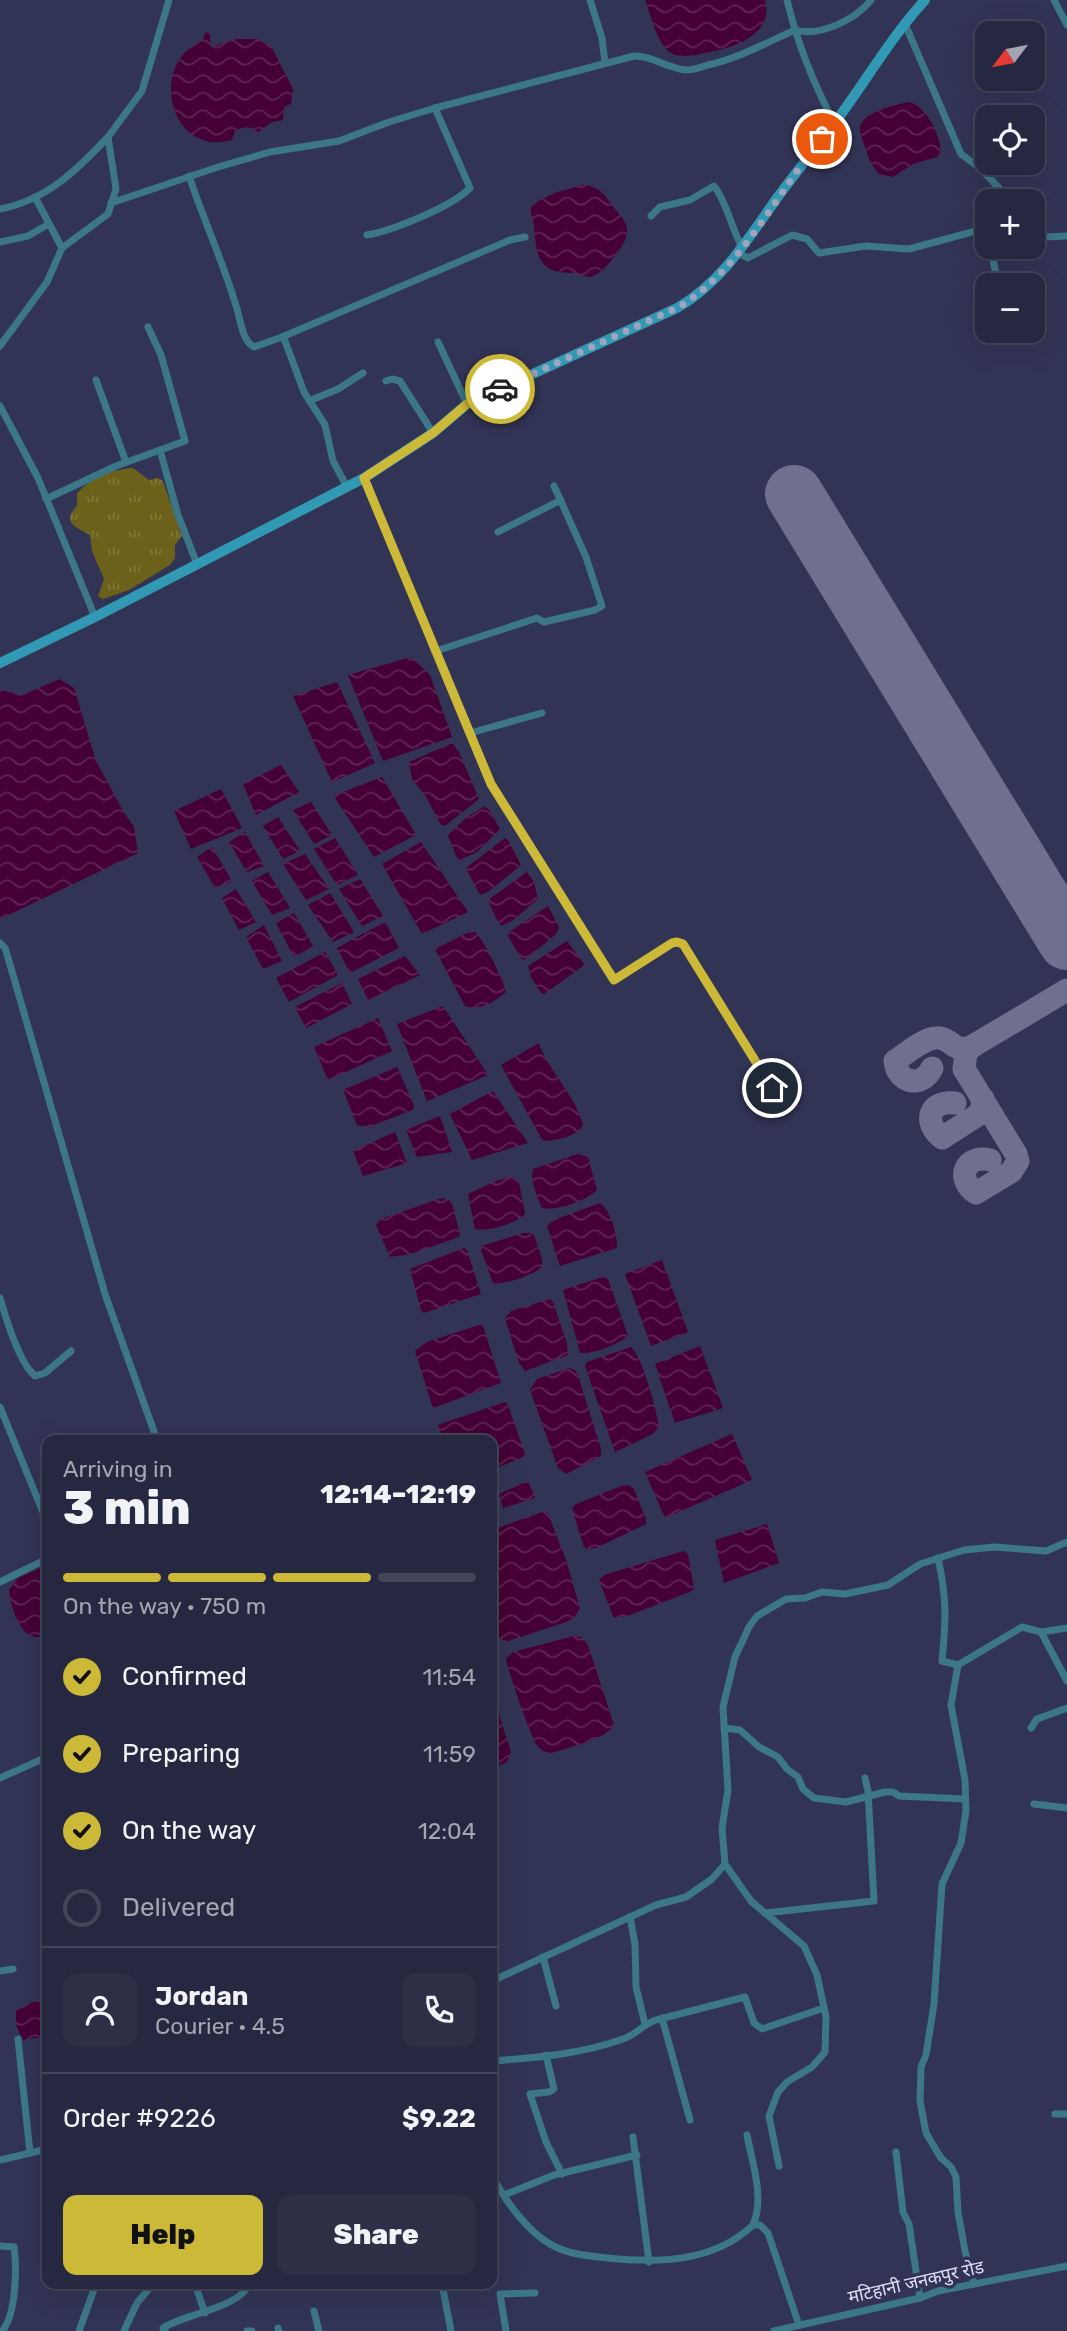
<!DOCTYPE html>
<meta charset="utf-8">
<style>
:root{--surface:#262740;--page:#2e2f47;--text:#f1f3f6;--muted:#a4a5b1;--line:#424459;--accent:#cdb938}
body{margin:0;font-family:Rubik,"Noto Sans Devanagari",sans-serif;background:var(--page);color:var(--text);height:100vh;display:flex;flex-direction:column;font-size:26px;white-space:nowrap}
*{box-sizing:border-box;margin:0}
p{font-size:23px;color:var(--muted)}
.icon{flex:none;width:38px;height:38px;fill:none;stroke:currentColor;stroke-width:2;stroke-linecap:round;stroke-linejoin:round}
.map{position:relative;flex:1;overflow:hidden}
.sheet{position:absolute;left:42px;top:1435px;width:455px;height:854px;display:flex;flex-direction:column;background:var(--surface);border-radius:14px;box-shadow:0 7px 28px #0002,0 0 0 2px var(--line)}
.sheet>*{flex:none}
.needle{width:46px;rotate:238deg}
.buttons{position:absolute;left:975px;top:21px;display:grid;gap:14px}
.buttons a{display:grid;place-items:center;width:70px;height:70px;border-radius:14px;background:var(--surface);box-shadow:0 7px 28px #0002,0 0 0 2px var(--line);font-size:35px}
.pin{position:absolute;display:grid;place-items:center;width:60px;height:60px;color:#fff;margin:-30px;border:4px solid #fff;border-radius:50%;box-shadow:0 2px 7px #0007}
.courier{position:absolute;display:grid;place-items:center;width:70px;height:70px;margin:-35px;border:5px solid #cdb938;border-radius:50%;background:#fff;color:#222;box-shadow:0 2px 9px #0007}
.summary em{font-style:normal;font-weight:800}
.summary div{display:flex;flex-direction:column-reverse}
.summary{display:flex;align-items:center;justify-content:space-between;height:119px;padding:0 21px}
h1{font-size:46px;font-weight:800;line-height:52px}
.bar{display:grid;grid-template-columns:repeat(4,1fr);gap:10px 7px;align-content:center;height:84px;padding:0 21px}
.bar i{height:9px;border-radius:5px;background:var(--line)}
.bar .current{background:var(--accent)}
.bar p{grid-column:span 4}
.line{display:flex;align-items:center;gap:18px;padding:0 21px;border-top:2px solid var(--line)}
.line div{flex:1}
.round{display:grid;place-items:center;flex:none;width:74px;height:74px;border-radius:14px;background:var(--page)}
ol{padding:0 21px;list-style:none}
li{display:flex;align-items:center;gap:21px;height:77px}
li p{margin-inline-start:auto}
li .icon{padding:7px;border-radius:50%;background:var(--accent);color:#111;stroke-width:4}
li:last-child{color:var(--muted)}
li i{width:38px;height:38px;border:4px solid var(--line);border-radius:50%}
.button{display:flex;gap:14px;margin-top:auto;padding:14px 21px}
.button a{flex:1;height:80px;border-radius:14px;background:var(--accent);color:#111;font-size:28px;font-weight:800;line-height:80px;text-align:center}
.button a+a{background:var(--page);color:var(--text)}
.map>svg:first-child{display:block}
</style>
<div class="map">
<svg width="1067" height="2331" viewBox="0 0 1067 2331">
<defs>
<pattern id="park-tufts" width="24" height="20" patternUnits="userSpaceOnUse" patternTransform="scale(1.75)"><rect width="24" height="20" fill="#6c611a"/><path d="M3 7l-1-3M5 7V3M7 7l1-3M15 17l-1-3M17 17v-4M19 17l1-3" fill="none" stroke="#81773c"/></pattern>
<pattern id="water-waves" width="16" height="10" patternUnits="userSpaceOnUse" patternTransform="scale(1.75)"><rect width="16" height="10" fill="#450035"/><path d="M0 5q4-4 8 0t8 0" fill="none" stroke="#5f2553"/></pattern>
</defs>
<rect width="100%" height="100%" fill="#323455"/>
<path fill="url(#park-tufts)" d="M133 468 149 480 158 478 163 481 182 536 175 545V558L170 565 129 590 103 599 98 596 104 579 92 551 90 535C78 528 60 523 77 506V494C89 478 113 469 133 468Z"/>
<g fill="url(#water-waves)">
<path d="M645 0H765C774 34 736 47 709 52 697 55 677 60 667 50 656 39 651 15 645 0Z"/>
<path d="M206 32 210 34 211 47 237 39H257L271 46 293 89 291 104 284 107 283 120 272 122 258 132C250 126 244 126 235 131L232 140C225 141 217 143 210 142 162 132 157 59 202 41Z"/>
<path d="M910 102C927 108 940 134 941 152L937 157 913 164 893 177 879 174C871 165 867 155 864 144 862 139 859 132 860 127 863 112 897 104 910 102Z"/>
<path d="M582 185C601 186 604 195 615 209 621 216 628 223 627 232 627 244 602 276 590 277 585 277 579 274 574 273 540 273 537 260 534 228 534 221 530 215 531 207L540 200 555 193Z"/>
<polygon points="411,657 430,675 452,737 383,761 348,675"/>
<polygon points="60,679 74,688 96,761 123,811 134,827 138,853 0,919 0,690 22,695"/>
<polygon points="337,682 375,763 332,782 293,696"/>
<polygon points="450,744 453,744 459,752 479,799 445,826 441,825 425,795 412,779 409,762"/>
<polygon points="281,765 299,792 256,815 243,784"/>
<polygon points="382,777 416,835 374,857 335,798 335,795"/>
<polygon points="221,789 242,828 191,849 174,811"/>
<polygon points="311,802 332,835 314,844 293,810"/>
<polygon points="485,806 490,811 500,829 477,852 460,860 456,856 448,835 467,817"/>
<polygon points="278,817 300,851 283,859 263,826"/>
<polygon points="245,832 264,866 247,872 229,842"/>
<polygon points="335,838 358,875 337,885 314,849"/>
<polygon points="505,838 508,840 521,865 488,892 480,895 466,868"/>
<polygon points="421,842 468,912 422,934 382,864"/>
<polygon points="212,847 232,881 215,888 197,857"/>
<polygon points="305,854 329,889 306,900 283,864"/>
<polygon points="268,872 290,908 272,915 252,881"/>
<polygon points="527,872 534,882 538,899 512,921 501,926 496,918 488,900"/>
<polygon points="360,879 383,916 362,926 339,889"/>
<polygon points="236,889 256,922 239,930 222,898"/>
<polygon points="330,893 354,932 333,942 308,905"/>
<polygon points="548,906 559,927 556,934 526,959 522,960 508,936 509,932"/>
<polygon points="294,913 313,946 294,957 276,923"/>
<polygon points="385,922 399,948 350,973 337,948"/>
<polygon points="264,925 282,961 263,969 246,937"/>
<path d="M475 932C483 938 504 982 506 992 494 1002 481 1011 465 1006L436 951 437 948 467 933Z"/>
<polygon points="567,941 584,964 583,966 544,994 541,993 531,977 528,966"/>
<polygon points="325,952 338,975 289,1002 276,978"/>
<polygon points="405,956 420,975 368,1000 358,979"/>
<polygon points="342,983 352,1004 306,1028 295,1007"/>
<polygon points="443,1006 488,1075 427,1101 397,1024"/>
<polygon points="378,1018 392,1051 328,1080 314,1047"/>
<path d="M537 1044H539C550 1073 576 1096 583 1125 576 1137 557 1140 544 1141L541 1138 501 1065Z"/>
<polygon points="397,1067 414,1105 413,1110 368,1127 357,1125 343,1090"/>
<polygon points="493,1091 528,1143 472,1160 450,1114"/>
<polygon points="440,1116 452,1152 417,1157 406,1130"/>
<polygon points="395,1132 407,1163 363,1176 353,1151"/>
<path d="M578 1154 588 1157 597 1190C586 1201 558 1211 542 1208 537 1196 530 1182 533 1169Z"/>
<path d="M513 1177 519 1182 525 1214C514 1224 489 1232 475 1229L468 1194 498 1180Z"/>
<polygon points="442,1198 449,1200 452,1204 460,1234 459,1237 411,1254 390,1257 376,1225 381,1219"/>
<path d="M600 1203C611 1211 617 1234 617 1248L560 1266 547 1226 554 1220Z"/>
<path d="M523 1233H532L534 1235 542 1259V1267C533 1275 504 1285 493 1283L481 1250 482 1246Z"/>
<polygon points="464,1248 467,1250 481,1294 424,1313 421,1310 410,1269"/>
<polygon points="662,1260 688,1332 651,1346 625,1274"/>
<path d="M603 1277 608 1279 628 1336C617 1345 594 1354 580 1353L563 1290Z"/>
<polygon points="550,1299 553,1302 567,1343 568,1355 525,1371 519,1363 505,1318 511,1311"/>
<polygon points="479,1325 483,1326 501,1383 433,1408 415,1351 427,1342"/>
<polygon points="700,1346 723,1408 675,1423 655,1364"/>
<path d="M631 1347C643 1358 656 1409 659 1427L653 1434 615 1452 585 1366 587 1362Z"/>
<polygon points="569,1368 575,1370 578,1375 601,1449 601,1456 566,1474 558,1468 530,1390 537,1379"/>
<polygon points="505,1402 508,1405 525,1454 523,1457 492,1470 492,1440 443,1440 438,1425"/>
<polygon points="732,1434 752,1480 665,1518 645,1472"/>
<polygon points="528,1481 535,1498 503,1508 499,1494"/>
<polygon points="629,1485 634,1489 646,1519 646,1524 596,1548 586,1549 583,1545 572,1508 576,1504 621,1486"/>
<path d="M542 1512H547L549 1516 566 1560 580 1608 574 1618 566 1622 508 1641C503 1640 501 1640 498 1636 487 1620 492 1552 492 1530Z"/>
<polygon points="767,1524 779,1563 724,1583 715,1540"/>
<polygon points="684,1551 688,1554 694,1589 692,1591 630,1615 615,1618 613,1616 599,1580 604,1575"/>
<path d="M43 1567 47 1568V1635C22 1646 11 1610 9 1590L18 1578Z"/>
<path d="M574 1636 581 1637 588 1645 614 1725C606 1740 568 1747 552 1753 545 1752 541 1751 537 1745 531 1738 507 1668 506 1659L513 1652Z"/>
<polygon points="492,1671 495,1676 500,1718 511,1752 507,1762 492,1769"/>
<polygon points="47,2001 47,2036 23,2040 16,2025 16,2011 32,2002"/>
</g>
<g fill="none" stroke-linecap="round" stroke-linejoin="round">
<g stroke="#6e708e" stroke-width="23">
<path d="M932 1068C922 1089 897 1083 895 1061 906 1054 926 1036 940 1038 954 1041 953 1052 971 1047"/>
<path d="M955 1103C928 1100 923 1123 942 1138L981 1113 983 1099"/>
<path d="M990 1160C965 1154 955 1179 976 1193L1011 1172 1018 1161 1016 1154 964 1069 966 1053 971 1047 1067 990"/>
</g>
<polyline stroke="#6e708e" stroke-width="58" points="794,494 1067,941"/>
<g stroke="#3c7788" stroke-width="7">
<polyline points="590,0 602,38 605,63"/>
<path d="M787 0C797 42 814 85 835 124"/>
<polyline points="1054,0 1067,25"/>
<polyline points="905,24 961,154 981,169 1000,189 1007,201"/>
<path d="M189 176C204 221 224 264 237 309 241 322 242 340 254 347L282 337 285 341 304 392 325 425 333 461 347 487"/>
<polyline points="35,197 62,248"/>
<path d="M111 203 218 167 270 152 339 141 389 122 435 108 634 56C651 55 668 69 687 70 693 70 702 67 708 65 739 58 766 43 795 30 820 37 855 20 871 0"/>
<path d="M0 209C47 200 77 170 108 137"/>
<path d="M651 216 660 207 690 200 714 186C726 200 732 230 742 247"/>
<polyline points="1032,234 1045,237 1067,236"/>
<path d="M367 235C392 231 453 206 470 188L435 108"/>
<polyline points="0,242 28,236 49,224"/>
<polyline points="993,247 991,250 998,284"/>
<polyline points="738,253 748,258 792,235 807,239 819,253 866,246 909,249 987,228"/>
<polyline points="282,337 510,240 525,237"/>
<polyline points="438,342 467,404"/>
<polyline points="0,346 47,282 62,248 108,214 116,189 108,137 142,91 169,0"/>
<polyline points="96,380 126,462"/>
<polyline points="386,381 392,379 400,381 433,433"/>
<polyline points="309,401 338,389 363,373"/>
<polyline points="0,406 38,478 95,617"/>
<polyline points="160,450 178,515 197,564"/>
<polyline points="364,478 491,784 614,980 672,943 677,942 683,944 772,1088"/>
<polyline points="46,499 116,466 185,441 161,355 148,327"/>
<polyline points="498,532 561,500"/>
<polyline points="436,651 537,618 544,622 595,610 602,606 586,557 554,486"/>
<polyline points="470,733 542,713"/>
<polyline points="0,943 5,948 7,954 105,1294 157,1440"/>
<path d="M0 1298C6 1319 19 1363 35 1376L45 1373 71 1351"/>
<polyline points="0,1407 47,1522"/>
<path d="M938 1558C947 1599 946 1620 942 1661L958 1665"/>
<polyline points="0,1582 47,1559"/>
<polyline points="1041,1632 1067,1628"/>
<polyline points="724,1728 740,1730 759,1747 778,1757 787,1769 798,1777 803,1789 814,1798 846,1802 885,1792 893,1792 899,1796 965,1799"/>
<polyline points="1031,1728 1037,1719 1067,1708"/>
<polyline points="0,1778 47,1757"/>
<polyline points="1034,1804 1067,1808"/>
<polyline points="725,1864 751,1901 804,1946 817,1975 826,2017 825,2052 812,2067 787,2082 778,2092 769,2116 779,2166"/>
<polyline points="765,1913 874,1901 868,1791 865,1778"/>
<polyline points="630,1917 635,1944 636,1987 645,2024"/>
<polyline points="543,1957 556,2006"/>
<polyline points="0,1971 13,1969"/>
<polyline points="492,1981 656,1905 686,1897 712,1879 725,1864 722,1828 728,1790 723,1707 735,1657 749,1627 757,1616 786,1599 805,1598 822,1592 845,1594 888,1585 920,1564 964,1550 995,1547 1046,1551 1067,1542"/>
<polyline points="662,2018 690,2120"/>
<polyline points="18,2039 30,2153"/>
<polyline points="546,2055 554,2089 549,2092 530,2094 546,2142 562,2174"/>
<path d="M492 2061C534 2058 582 2054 623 2039 636 2035 643 2024 656 2020L745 1997 754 2023 762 2029 824 2008"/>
<polyline points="1055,2114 1067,2114"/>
<path d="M747 2135C752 2162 765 2198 753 2225"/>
<polyline points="633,2137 649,2262"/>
<polyline points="896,2152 903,2212 909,2224 920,2298"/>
<polyline points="0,2160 47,2149"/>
<path d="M492 2175C503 2198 527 2231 550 2244 566 2254 588 2256 607 2258 657 2263 713 2263 753 2225H760L768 2233 799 2325"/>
<polyline points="504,2195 554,2175 637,2155"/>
<path d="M0 2246 14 2247C17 2268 16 2316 2 2331"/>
<polyline points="195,2284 205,2313"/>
<polyline points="442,2284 451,2331"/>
<polyline points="974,2284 965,2251 958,2212 956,2177 951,2167 941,2158 926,2133 920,2101 921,2067 926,2055 934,2004 942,1884 961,1843 966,1811 965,1780 951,1705 958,1665 1022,1627 1041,1632 1067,1681"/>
<polyline points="314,2311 319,2331"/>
<polyline points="278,2328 279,2331"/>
<polyline points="79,2331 96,2284"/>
<polyline points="124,2331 137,2303 153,2284"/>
<path d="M165 2331 163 2328C183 2314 240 2308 249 2284"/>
<polyline points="247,2331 252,2331"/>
<polyline points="506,2331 500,2294 535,2293"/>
<polyline points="774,2331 920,2298 938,2291 1067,2266"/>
</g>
<path stroke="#3299b5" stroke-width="10" d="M0 663 95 617 364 478 433 433 467 404 677 308C722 282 748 239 777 198 796 172 817 147 836 121 866 81 891 37 925 0"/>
</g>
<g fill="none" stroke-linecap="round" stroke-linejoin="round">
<path stroke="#a2a4be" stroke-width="7" stroke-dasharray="0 12.6" d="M500 389 677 308C741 271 775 194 822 139"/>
<polyline stroke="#cdb938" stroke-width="9" points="500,389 467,404 433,433 364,478 491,784 614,980 672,943 677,942 683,944 772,1088"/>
</g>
<g text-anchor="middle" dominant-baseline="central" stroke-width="7" stroke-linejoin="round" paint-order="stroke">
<g font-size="18" fill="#dee1f6" stroke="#323455">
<text transform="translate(916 2282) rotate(-13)">मटिहानी जनकपुर रोड</text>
</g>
</g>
</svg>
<div class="buttons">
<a><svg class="needle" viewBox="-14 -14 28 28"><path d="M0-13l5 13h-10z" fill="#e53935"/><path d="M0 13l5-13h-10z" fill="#a4a5b1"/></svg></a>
<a><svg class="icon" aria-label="locate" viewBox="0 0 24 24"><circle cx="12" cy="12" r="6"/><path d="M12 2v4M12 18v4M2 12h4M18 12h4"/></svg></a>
<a>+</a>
<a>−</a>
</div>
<div class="pin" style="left:822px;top:139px;background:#ea580c"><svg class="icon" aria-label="bag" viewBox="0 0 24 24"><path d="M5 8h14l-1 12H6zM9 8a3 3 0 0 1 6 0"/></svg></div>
<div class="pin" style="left:772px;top:1088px;background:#1f2937"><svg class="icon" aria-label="home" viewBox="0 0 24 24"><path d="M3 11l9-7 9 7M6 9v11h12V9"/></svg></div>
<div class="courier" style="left:500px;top:389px"><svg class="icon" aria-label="car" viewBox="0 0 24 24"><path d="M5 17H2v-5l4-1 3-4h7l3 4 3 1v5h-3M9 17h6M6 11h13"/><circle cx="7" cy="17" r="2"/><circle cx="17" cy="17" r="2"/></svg></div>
<section class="sheet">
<div class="summary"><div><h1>3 min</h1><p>Arriving in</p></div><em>12:14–12:19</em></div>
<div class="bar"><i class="current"></i><i class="current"></i><i class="current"></i><i></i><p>On the way · 750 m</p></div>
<ol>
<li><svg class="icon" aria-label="check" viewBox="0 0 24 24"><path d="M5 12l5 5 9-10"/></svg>Confirmed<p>11:54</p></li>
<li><svg class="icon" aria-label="check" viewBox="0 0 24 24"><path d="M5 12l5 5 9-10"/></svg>Preparing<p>11:59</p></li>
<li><svg class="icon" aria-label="check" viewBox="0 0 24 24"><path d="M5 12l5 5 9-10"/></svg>On the way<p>12:04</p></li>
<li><i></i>Delivered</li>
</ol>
<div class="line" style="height:126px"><a class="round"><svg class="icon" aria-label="person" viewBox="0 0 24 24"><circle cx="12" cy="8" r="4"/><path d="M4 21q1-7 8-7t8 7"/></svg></a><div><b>Jordan</b><p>Courier · 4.5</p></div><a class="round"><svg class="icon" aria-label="phone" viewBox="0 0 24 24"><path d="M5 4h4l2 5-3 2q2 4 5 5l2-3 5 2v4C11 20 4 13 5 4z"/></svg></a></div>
<div class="line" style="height:91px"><div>Order #9226</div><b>$9.22</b></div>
<div class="button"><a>Help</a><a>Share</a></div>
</section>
</div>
